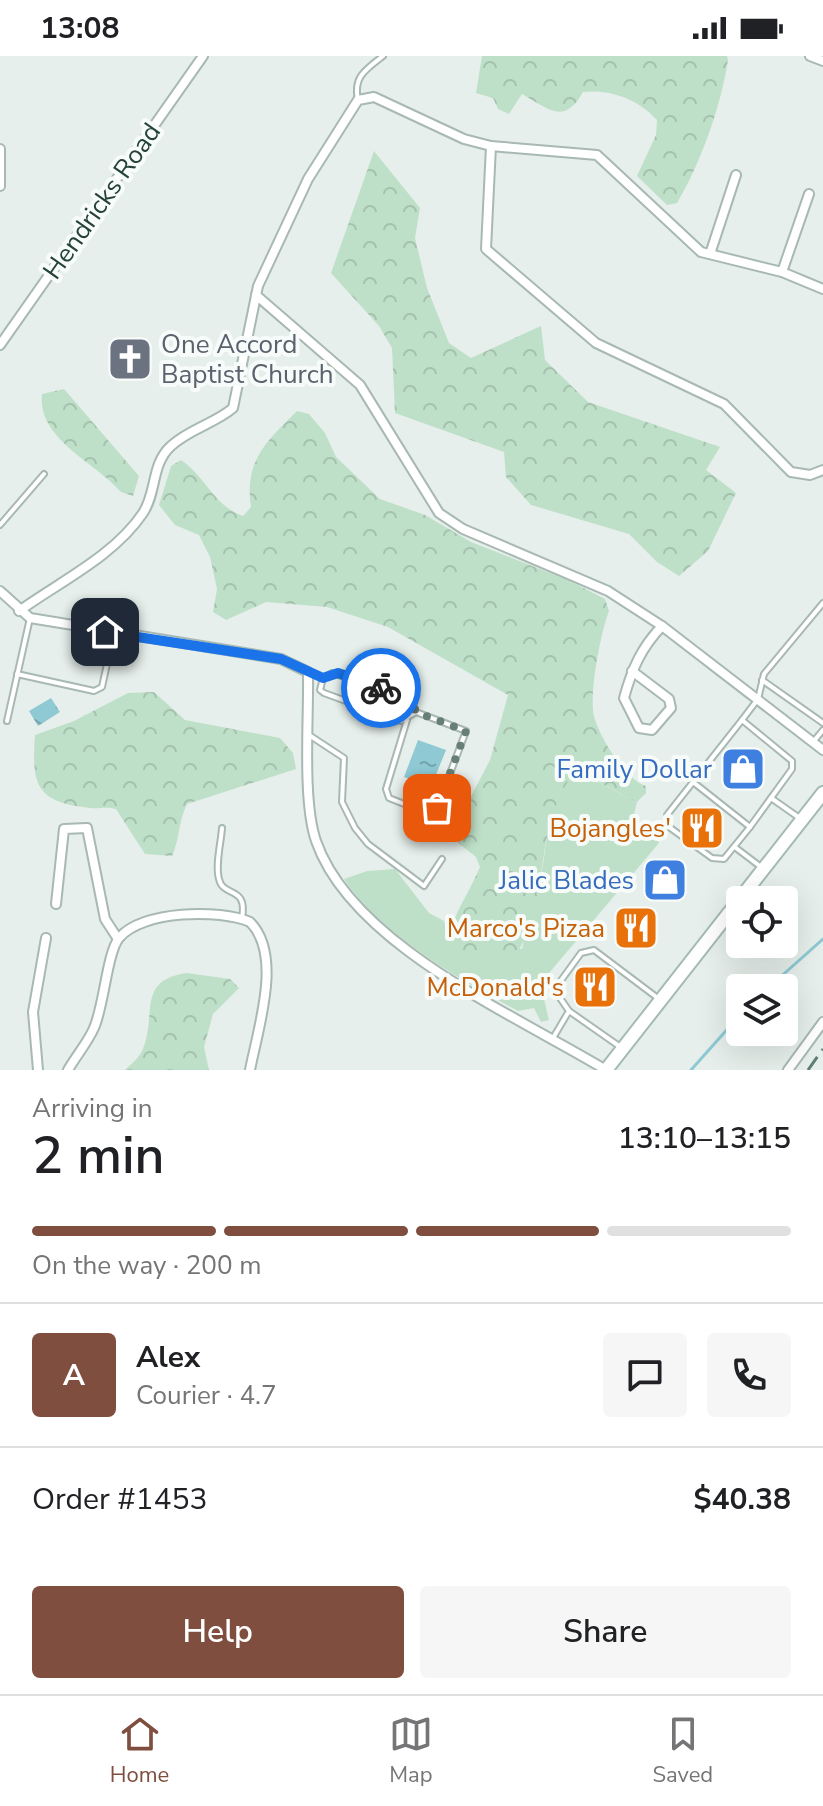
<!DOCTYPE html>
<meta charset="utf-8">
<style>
:root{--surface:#fff;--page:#f6f6f6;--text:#202124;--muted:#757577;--line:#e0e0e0;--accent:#7f4e3f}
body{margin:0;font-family:"Nunito Sans",sans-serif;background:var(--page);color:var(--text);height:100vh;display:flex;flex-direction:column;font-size:30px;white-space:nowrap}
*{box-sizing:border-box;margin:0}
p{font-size:26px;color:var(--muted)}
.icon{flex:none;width:44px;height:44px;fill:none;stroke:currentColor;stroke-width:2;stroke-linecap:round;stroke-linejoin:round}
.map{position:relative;height:1014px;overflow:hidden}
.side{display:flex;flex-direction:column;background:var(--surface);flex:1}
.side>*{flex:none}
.tools{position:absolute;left:726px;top:830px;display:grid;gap:16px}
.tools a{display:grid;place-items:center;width:72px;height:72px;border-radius:8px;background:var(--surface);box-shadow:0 8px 32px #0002;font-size:40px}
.pin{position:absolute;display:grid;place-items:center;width:68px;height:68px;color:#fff;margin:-34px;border-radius:16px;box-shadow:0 4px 12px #0006}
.courier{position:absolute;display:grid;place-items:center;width:80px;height:80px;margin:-40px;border:6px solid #1a73e8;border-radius:50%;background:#fff;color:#222;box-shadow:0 2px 10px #0007}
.summary em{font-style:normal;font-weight:600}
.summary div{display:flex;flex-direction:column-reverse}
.summary{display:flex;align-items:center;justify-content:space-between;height:136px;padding:0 32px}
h1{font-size:52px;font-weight:600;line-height:60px}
.bar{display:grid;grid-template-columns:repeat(4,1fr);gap:12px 8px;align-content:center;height:96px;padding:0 32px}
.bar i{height:10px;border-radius:6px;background:var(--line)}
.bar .active{background:var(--accent)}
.bar p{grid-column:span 4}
.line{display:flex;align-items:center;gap:20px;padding:0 32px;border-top:2px solid var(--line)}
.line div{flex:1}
.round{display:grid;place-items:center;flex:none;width:84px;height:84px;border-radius:8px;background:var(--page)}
.cta{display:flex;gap:16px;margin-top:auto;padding:16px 32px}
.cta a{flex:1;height:92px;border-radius:8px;background:var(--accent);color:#fff;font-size:32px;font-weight:600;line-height:92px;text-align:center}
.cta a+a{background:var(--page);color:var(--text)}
.status{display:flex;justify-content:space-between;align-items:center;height:56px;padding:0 40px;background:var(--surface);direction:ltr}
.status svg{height:22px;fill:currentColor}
.dock{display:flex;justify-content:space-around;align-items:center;height:112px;border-top:2px solid var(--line);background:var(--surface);font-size:22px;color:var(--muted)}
.dock a{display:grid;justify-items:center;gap:4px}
.dock .active{color:var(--accent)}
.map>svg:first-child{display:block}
</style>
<div class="status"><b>13:08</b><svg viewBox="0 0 49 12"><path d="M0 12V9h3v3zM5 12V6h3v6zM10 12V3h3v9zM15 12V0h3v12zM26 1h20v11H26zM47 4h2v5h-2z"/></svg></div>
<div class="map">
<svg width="823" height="1014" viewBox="0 0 823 1014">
<defs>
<pattern id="forest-crowns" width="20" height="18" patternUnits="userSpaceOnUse" patternTransform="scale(2)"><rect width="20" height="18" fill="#bfe0c8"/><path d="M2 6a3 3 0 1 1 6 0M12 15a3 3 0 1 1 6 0" fill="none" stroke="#a4c1ad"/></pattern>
<pattern id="water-ripples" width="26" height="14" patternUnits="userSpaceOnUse" patternTransform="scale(2)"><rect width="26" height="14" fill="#8ec9d4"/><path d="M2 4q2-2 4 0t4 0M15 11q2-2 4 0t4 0" fill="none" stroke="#74a5ad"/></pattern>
</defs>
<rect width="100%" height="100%" fill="#e6efeb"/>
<path fill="#bfe0c8" d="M572 719C594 720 616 737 637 746L633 763 656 780 659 787 544 923 542 935 549 964 541 966 534 952 518 955C460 924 381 879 344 823L367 815 395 813 429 857 444 865 450 884 522 893C528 869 537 844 541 820 548 783 548 751 572 719Z"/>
<g fill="url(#forest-crowns)">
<path d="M482 0H727L728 4C721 50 701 107 677 147L667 149 637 120 656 79 657 64C638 43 610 33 583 36 564 70 549 53 522 38L509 58 498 53 493 42 476 37Z"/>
<polygon points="374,95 420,152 415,182 427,232 449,287 471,302 541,270 545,304 588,346 720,391 706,414 736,437 708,495 679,520 657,506 629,478 531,449 506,421 504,396 395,357 392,292 379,270 331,217"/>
<path d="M64 333 139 420 133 440 121 436C95 406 37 383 42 338Z"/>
<path d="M297 355 309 358 325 377 336 401 380 443 425 459 471 486 568 524 605 543 609 555C600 579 591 630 593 655 595 675 626 725 646 730V737L637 746C616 737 594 719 572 720 531 773 552 860 510 906 417 897 455 869 480 811L476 801 458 787 456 769 490 704 508 639 388 571 327 551 266 546 226 564 213 556 217 533 210 501 199 479 175 469 159 449 171 410 181 404C206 421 213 449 243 460L251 451C244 404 267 385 297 355Z"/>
<path d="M154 636 185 664 280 682 293 697 296 713 187 748C178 766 180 783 172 800L145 798 116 753C106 750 99 753 90 752 38 746 31 732 35 679L74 665 128 637Z"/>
<path d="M187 917 230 923 239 932 213 958 204 991 209 1014H125C131 1008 139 1002 142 995 158 960 135 924 187 917Z"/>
</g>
<g fill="url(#water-ripples)">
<polygon points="51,642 60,656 38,670 29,655"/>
<polygon points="418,684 446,694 431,731 404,721"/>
</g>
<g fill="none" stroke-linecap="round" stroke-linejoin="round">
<g stroke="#8ec9d4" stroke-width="3">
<polyline points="768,932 823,883"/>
<polyline points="691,1014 740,959"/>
</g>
<g stroke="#a8b8b2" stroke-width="8">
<g id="lane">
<path d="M358 44C353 21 365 14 383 0"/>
<polyline points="0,469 44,418"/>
<polygon points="332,617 411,643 416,656 401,665 324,637 320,634 323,622"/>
<polyline points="17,618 94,635 102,631 110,594"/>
<polyline points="762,624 823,667"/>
<polyline points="407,664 386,733 389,742 427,757 437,752 466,675 416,656"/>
<polyline points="742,664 758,643 764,618 823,547"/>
<polyline points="7,665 30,562"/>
<polyline points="309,679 344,702 342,746 355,772 368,788 424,830 442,803"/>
<polyline points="813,686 823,674"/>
<polygon points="693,726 750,771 724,803 712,802 669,771 667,759"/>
<polyline points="693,726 742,664 792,705 792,713 750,771"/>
<polyline points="771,742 801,763"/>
<path d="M222 772C221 787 215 809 219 823 223 842 248 829 242 862"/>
<polyline points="736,792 761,811"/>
<polyline points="569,955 619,990"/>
<polyline points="553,982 569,955 558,939 557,930 581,897 594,894 659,943"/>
</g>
</g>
<g stroke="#a8b8b2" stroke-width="12">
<g id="street">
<polyline points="810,0 823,5"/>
<polyline points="491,90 486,193 596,287 724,348 791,416 810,419 823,414"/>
<polyline points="0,93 0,130"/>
<polyline points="710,198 736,119"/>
<polyline points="782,216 809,138"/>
<polyline points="256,239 360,329 439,457 463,473 608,535 662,570 823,694"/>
<polyline points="0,289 203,0"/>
<path d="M0 535 30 562 281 603 308 616C309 662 302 744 316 785 352 889 517 960 606 1014"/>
<path d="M19 555C61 525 114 500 143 457 157 436 151 408 171 390 189 373 214 368 233 352L258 230 308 123 358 44 374 41 464 83 491 90 597 99 701 196 782 216 823 233"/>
<path d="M632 615 669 643 671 652 652 674 639 672 624 642C632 613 641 592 662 570"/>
<polyline points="56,848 64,773 87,772 105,863 118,883"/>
<polyline points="38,1014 33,956 46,882"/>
<path d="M68 1014C76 1000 88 986 94 972 104 950 107 897 119 882 142 854 220 853 250 866 283 899 258 972 250 1014"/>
<polyline points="788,1014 823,966"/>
</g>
</g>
<g stroke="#a4bbb3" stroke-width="16">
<polyline id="secondary" points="606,1014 823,737"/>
</g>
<use href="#lane" stroke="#fff" stroke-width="4"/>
<use href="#street" stroke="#fff" stroke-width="8"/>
<use href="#secondary" stroke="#fff" stroke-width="12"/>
<polyline stroke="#5f7d75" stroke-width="3" stroke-dasharray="16 8" stroke-linecap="butt" points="808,1014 823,993"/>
</g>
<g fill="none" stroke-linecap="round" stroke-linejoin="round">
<polyline stroke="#687f78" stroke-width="8" stroke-dasharray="0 14.4" points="381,632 411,643 416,656 466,675 437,752"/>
<polyline stroke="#1a73e8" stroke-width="10" points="105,576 281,603 323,622 338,617 381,632"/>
</g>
<defs>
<g id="church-square" transform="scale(2.3)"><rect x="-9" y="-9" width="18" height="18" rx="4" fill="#6b7280" stroke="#f7fbf9"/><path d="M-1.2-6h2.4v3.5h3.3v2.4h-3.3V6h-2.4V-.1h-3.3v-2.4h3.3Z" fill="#fff"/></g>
<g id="shop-square" transform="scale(2.3)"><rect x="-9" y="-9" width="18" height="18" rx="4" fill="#3f7fe0" stroke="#f7fbf9"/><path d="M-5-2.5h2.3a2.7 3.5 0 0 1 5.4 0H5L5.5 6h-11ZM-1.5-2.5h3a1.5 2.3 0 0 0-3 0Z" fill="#fff"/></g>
<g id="restaurant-square" transform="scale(2.3)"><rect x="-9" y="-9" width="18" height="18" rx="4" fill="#e8710a" stroke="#f7fbf9"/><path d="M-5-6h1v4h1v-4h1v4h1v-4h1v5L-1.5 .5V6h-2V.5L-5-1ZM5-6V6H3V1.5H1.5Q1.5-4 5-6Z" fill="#fff"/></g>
</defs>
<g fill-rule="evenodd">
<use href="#church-square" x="130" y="303"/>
<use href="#shop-square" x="743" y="713"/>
<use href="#restaurant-square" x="702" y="772"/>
<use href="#shop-square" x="665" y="824"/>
<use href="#restaurant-square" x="636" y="872"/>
<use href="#restaurant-square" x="595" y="931"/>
</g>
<g text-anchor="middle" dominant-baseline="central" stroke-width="8" stroke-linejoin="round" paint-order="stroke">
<g font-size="26" fill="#24423a" stroke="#f7fbf9">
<text transform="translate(102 145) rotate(-55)">Hendricks Road</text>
</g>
<g font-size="26" fill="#5b616d" stroke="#f7fbf9" text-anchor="start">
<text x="161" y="288">One Accord<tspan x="161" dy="30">Baptist Church</tspan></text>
</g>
<g font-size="26" fill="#366cbe" stroke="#f7fbf9" text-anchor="end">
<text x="712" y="713">Family Dollar</text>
<text x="634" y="824">Jalic Blades</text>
</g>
<g font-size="26" fill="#c56008" stroke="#f7fbf9" text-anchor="end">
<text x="671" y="772">Bojangles'</text>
<text x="605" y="872">Marco's Pizaa</text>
<text x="564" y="931">McDonald's</text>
</g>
</g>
</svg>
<div class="tools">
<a><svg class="icon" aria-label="locate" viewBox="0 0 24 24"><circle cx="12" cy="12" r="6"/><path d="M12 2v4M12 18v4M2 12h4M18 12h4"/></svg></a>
<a><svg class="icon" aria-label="layers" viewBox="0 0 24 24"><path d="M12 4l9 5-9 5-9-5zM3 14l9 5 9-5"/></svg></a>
</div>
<div class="pin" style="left:437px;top:752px;background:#ea580c"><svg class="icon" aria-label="bag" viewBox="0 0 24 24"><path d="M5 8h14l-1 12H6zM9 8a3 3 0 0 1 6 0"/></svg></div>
<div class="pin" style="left:105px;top:576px;background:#1f2937"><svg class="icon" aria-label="home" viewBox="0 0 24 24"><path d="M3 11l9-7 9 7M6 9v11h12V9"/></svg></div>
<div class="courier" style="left:381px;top:632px"><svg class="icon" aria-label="bike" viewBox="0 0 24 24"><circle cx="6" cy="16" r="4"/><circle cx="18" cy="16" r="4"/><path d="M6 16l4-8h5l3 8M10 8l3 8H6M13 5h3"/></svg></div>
</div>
<section class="side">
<div class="summary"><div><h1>2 min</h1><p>Arriving in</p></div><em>13:10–13:15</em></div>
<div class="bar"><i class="active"></i><i class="active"></i><i class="active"></i><i></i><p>On the way · 200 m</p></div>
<div class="line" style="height:144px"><b class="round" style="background:var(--accent);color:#fff">A</b><div><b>Alex</b><p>Courier · 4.7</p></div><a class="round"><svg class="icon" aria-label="chat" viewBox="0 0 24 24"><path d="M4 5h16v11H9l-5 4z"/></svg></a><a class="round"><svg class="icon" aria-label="phone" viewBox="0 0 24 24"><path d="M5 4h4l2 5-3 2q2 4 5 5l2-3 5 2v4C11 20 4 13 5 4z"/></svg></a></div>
<div class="line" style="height:104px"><div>Order #1453</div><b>$40.38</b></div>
<div class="cta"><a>Help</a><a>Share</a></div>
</section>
<nav class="dock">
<a class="active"><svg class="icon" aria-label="home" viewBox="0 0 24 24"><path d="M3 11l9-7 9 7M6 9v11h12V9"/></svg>Home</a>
<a><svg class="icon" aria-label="map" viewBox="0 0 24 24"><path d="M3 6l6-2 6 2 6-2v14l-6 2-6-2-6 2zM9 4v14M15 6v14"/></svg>Map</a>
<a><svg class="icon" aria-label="saved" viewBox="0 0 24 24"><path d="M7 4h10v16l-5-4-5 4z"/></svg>Saved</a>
</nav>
